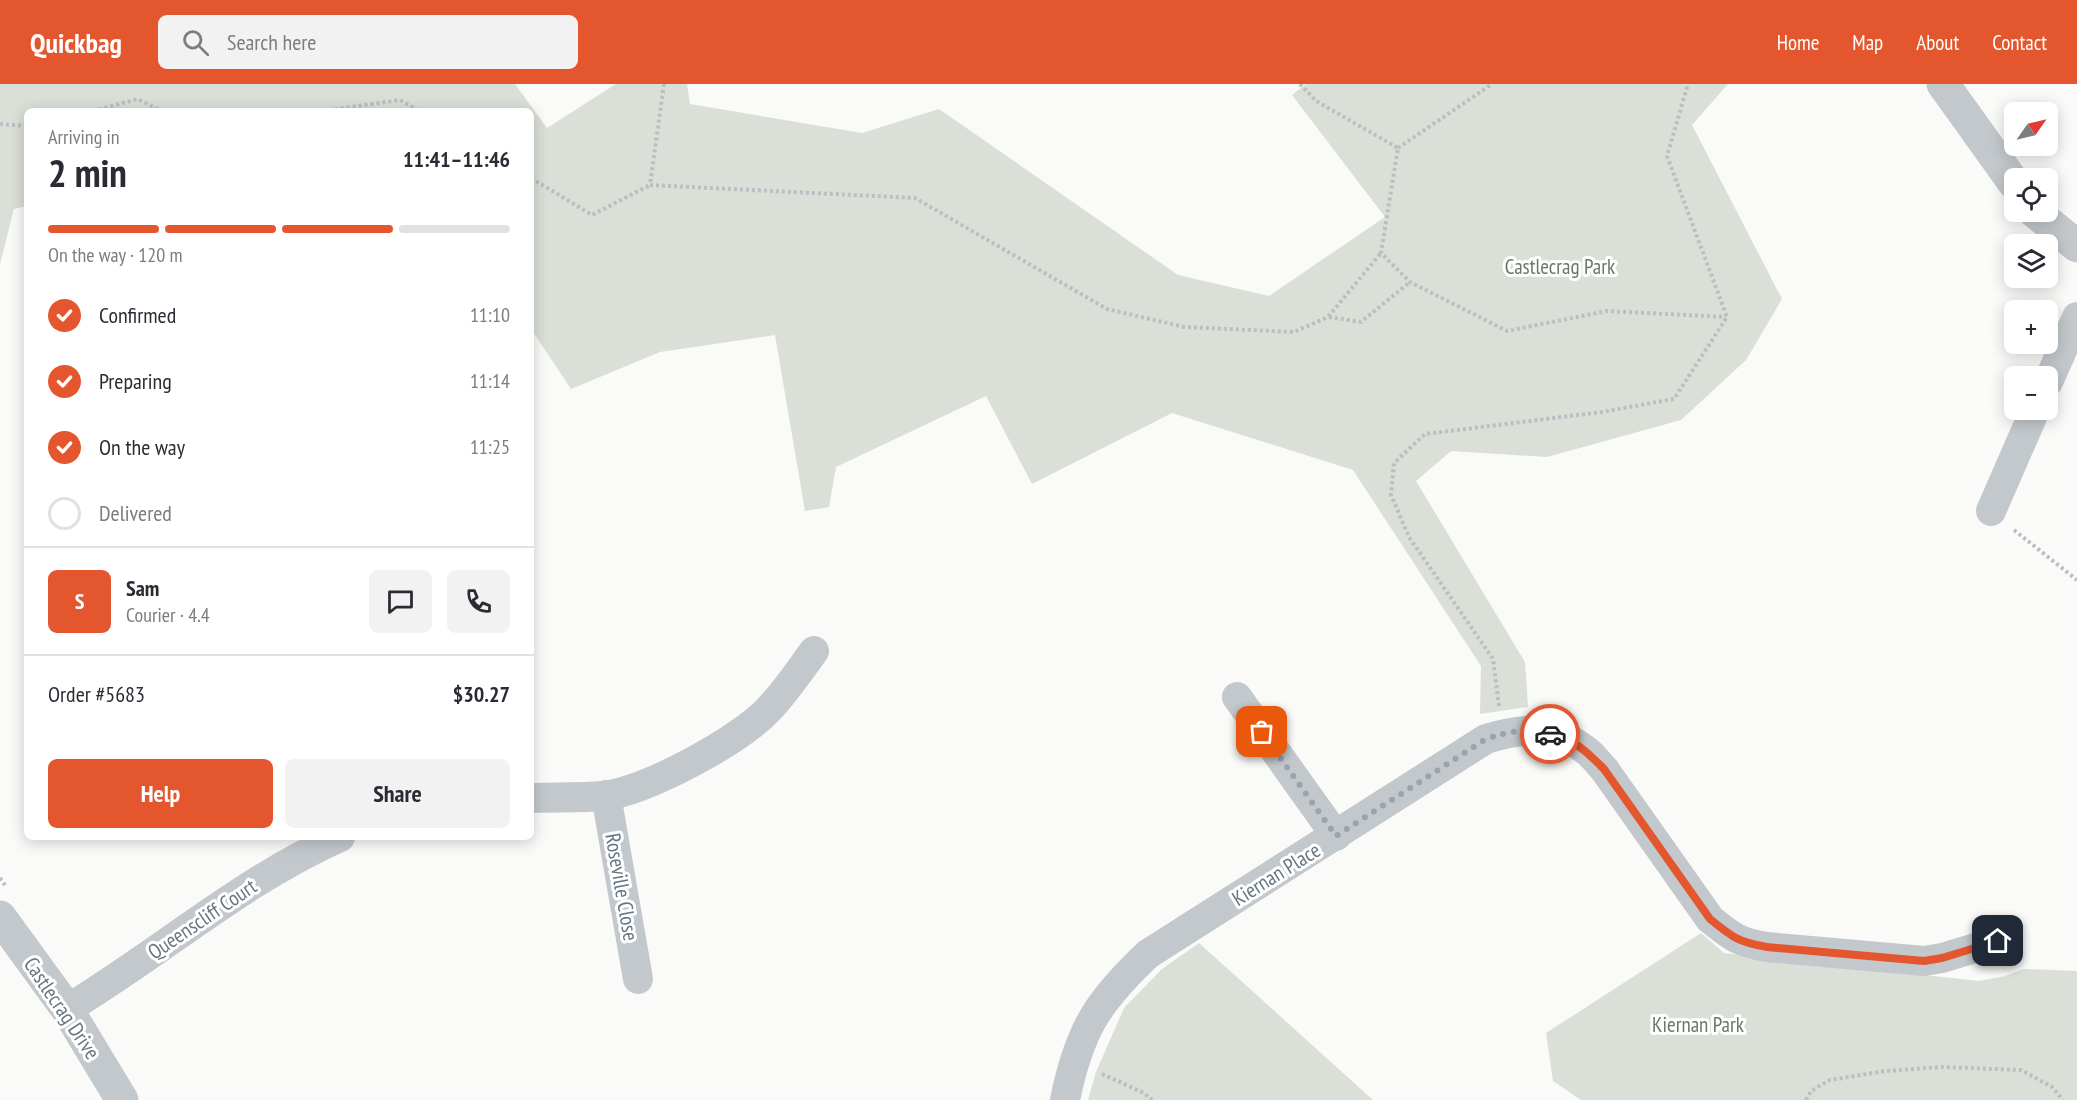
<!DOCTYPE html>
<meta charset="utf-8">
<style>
:root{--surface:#fff;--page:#f2f2f3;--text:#2b2b33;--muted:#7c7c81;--line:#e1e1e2;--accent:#e4572e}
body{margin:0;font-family:"PT Sans Narrow",sans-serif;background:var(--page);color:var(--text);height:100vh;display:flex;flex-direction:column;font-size:22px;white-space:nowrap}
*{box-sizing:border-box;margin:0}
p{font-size:20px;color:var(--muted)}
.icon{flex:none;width:33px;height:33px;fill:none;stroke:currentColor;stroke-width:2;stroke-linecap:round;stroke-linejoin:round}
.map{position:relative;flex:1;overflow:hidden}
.details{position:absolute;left:24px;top:24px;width:510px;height:732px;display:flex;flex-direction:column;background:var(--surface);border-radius:9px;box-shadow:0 3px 15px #0003}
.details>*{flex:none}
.needle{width:39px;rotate:56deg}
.controls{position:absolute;left:2004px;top:18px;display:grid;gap:12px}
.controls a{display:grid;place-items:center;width:54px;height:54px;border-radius:9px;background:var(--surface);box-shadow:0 3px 15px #0003;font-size:30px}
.pin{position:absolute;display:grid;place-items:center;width:51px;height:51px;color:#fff;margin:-26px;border-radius:12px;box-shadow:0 3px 9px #0006}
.courier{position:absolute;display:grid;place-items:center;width:60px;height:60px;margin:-30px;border:4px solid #e4572e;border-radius:50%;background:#fff;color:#222;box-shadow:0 2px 8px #0007}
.headline em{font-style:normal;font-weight:600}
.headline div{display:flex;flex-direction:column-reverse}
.headline{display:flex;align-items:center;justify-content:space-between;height:102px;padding:0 24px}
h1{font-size:39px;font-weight:600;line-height:45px}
.bar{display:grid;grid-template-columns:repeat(4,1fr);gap:9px 6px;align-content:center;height:72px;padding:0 24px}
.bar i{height:8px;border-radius:4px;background:var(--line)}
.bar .selected{background:var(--accent)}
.bar p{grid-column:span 4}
.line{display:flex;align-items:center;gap:15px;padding:0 24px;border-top:2px solid var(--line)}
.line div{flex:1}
.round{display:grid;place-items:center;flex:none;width:63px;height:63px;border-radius:9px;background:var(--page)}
ol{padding:0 24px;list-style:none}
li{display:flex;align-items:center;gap:18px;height:66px}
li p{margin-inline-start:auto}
li .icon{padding:6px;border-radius:50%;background:var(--accent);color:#fff;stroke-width:4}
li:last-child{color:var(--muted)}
li i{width:33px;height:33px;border:3px solid var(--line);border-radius:50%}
.primary-button{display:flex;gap:12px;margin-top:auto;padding:12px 24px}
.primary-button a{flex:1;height:69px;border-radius:9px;background:var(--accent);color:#fff;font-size:24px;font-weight:600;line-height:69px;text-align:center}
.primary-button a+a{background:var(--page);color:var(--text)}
header{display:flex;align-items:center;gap:36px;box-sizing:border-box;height:84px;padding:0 30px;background:var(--accent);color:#fff}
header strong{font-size:28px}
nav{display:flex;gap:33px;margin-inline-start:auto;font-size:21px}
.search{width:420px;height:54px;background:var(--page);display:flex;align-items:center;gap:15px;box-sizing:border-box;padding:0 21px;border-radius:9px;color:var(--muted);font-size:22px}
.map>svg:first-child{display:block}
</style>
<header>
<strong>Quickbag</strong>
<div class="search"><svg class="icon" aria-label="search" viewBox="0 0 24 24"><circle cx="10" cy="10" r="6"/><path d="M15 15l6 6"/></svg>Search here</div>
<nav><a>Home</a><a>Map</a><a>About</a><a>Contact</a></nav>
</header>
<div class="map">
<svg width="2077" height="1016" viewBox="0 0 2077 1016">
<rect width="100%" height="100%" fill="#fafaf8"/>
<g fill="#dadfd7">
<polygon points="0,0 515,0 547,44 616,0 687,0 690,20 862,49 939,25 1178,191 1269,212 1385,133 1292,11 1306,0 1728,0 1692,41 1782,215 1746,276 1681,336 1547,373 1451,367 1416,397 1525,578 1528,623 1480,630 1481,582 1353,386 1172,329 1032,400 986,312 836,383 829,423 805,427 775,251 660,268 571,305 531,245 531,27 27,27 27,122 14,125 0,180"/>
<polygon points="1701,849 1724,869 1942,893 1979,897 2005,892 2024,885 2077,887 2077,1016 1581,1016 1553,997 1546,949"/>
<polygon points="1199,859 1373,1016 1088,1016 1096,988 1124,924 1162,885"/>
</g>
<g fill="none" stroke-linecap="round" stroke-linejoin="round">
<g stroke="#bbbfc2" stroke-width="4" stroke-dasharray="3 3" stroke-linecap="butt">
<polyline points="664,0 650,101 915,114 1107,225 1184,243 1294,248 1328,233 1381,169"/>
<polyline points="1300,0 1316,17 1398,64 1381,169 1410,198 1507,247 1607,227 1726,233"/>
<polyline points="93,27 138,15 161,27"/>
<polyline points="323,27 400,16 419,27"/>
<polyline points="0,40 27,42"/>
<polyline points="1398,64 1492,0"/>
<polyline points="531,94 592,131 650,101"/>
<polyline points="1329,233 1361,238 1410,198"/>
<polyline points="2014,446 2077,496"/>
<polyline points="1499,622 1493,575 1409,453 1391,411 1394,379 1425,350 1602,328 1674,315 1727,233 1667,72 1688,0"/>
<polyline points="0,794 5,801"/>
<polyline points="1102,990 1144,1009 1152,1016"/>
<polyline points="1806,1016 1811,1007 1830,996 1885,987 1942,983 2021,986 2052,1003 2063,1016"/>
</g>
<g stroke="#c3c8cc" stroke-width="30">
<polyline points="2048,298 2077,233"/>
<polyline points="1991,427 2035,326"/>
<polyline points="1237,613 1336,752"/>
<polyline points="606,711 638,895"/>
<path d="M531 714C555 713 580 714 604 712 648 706 739 657 769 625 786 607 800 586 814 567"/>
<path d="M67 925C159 870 241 797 340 753"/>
<path d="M1065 1016C1079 947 1097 918 1148 870L1486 655C1521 644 1553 641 1584 665 1592 670 1598 679 1604 685L1710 835C1732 853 1738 858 1767 863L1924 877 1942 874 1998 857"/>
</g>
<g stroke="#c3c8cc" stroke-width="33">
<polyline points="1943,0 2014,99"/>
<polyline points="2035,128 2077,162"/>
<polyline points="0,833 67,925 122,1016"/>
</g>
</g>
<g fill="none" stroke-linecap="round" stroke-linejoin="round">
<path stroke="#99a4ac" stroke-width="6" stroke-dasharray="0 10.8" d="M1262 648 1336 752 1486 655C1510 647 1525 644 1550 650"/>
<path stroke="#e4572e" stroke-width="8" d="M1550 650C1574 654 1588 669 1604 685L1710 835C1732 853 1738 858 1767 863L1924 877 1942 874 1998 857"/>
</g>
<g text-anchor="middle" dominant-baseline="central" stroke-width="6" stroke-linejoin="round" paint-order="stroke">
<g font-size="21" fill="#687a64" stroke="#fff">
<text x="1560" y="182">Castlecrag Park</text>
<text x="1698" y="940">Kiernan Park</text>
</g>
<g font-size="21" fill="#657683" stroke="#fff">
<text transform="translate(1276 790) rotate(-32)">Kiernan Place</text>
<text transform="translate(622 803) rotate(80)">Roseville Close</text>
<text transform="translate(202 835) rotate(-34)">Queenscliff Court</text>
<text transform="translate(62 924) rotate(56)">Castlecrag Drive</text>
</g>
</g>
</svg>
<div class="controls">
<a><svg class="needle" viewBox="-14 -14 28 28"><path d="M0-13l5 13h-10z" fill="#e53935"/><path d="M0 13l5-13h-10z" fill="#7c7c81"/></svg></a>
<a><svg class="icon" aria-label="locate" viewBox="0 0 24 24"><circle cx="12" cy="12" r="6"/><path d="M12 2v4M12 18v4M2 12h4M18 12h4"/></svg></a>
<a><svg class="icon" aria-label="layers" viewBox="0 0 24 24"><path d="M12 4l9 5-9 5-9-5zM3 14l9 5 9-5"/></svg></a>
<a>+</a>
<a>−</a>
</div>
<div class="pin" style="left:1262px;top:648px;background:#ea580c"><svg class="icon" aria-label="bag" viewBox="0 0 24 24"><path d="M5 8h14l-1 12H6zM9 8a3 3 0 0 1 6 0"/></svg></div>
<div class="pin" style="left:1998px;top:857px;background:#1f2937"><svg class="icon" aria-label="home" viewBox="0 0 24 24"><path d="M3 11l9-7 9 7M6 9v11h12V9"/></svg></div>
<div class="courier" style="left:1550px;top:650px"><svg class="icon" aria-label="car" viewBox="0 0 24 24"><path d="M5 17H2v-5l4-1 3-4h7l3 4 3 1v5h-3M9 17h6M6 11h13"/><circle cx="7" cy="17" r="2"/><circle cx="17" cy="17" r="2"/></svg></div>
<section class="details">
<div class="headline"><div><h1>2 min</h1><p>Arriving in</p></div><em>11:41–11:46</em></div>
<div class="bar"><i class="selected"></i><i class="selected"></i><i class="selected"></i><i></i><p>On the way · 120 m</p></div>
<ol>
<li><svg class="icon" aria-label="check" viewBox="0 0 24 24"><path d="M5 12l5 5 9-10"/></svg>Confirmed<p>11:10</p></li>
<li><svg class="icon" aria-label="check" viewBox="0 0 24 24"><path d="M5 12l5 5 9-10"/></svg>Preparing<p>11:14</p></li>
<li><svg class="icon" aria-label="check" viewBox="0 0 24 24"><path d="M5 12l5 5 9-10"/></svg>On the way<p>11:25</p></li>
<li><i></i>Delivered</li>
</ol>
<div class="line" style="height:108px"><b class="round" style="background:var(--accent);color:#fff">S</b><div><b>Sam</b><p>Courier · 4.4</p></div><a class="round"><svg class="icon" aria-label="chat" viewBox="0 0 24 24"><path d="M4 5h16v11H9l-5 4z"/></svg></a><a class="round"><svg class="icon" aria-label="phone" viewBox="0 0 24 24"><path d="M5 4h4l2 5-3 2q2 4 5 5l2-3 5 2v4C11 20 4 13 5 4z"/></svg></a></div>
<div class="line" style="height:78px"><div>Order #5683</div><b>$30.27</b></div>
<div class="primary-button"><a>Help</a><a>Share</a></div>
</section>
</div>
